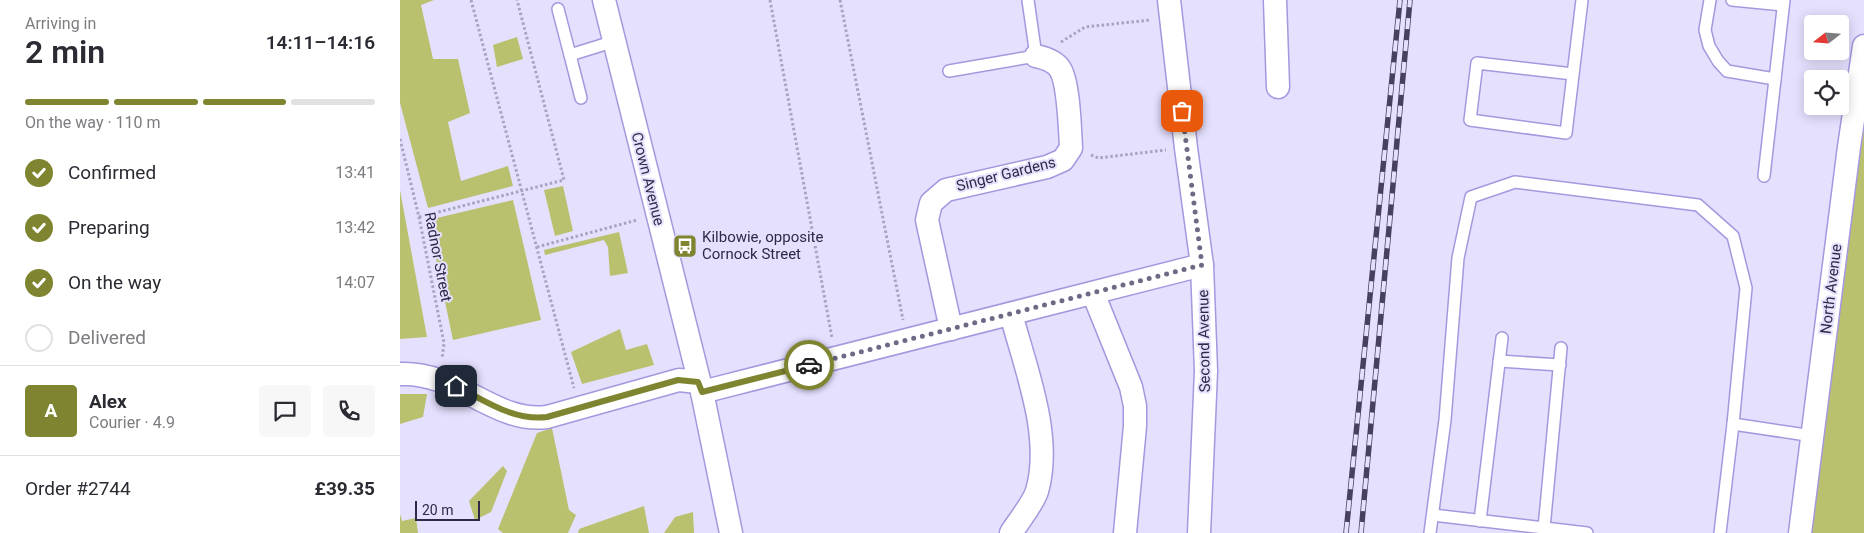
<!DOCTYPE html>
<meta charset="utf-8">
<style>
:root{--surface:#fff;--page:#f7f7f7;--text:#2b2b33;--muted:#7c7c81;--line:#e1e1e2;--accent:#7e842f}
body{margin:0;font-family:Roboto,sans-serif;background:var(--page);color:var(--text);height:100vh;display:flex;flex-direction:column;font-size:19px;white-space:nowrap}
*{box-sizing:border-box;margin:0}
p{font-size:16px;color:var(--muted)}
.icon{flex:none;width:28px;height:28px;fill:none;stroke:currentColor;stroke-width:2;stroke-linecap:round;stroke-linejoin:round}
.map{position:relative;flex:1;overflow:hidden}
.side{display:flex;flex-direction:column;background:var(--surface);width:400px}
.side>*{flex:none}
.needle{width:32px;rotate:253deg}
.controls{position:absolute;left:1404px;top:15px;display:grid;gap:10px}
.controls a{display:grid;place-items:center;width:45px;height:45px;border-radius:5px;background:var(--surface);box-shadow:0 2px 12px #0003;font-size:25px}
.scale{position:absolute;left:15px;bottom:12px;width:65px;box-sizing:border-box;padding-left:5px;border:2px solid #302946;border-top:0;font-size:14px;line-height:18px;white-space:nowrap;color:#302946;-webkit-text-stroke:4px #e5e0fe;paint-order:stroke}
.pin{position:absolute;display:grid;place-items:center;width:42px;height:42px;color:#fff;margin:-21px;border-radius:10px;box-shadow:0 2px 8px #0006}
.courier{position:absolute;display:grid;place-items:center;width:50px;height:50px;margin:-25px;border:4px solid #7e842f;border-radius:50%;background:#fff;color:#222;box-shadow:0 1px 6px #0007}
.headline em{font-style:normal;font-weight:600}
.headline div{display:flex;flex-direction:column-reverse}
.headline{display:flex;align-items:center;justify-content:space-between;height:85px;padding:0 25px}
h1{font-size:32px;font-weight:600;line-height:38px}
.bar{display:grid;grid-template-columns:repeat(4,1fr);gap:8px 5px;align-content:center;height:60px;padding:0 25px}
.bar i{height:6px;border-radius:4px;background:var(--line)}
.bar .active{background:var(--accent)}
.bar p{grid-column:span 4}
.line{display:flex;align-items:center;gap:12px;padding:0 25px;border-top:1px solid var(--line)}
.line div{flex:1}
.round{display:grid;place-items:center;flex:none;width:52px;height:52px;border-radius:5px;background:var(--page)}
ol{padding:0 25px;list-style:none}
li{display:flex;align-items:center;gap:15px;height:55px}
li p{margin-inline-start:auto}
li .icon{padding:5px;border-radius:50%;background:var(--accent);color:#fff;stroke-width:4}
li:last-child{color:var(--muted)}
li i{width:28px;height:28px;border:2px solid var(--line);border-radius:50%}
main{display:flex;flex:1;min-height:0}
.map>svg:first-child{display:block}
</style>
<main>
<section class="side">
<div class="headline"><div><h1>2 min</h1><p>Arriving in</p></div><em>14:11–14:16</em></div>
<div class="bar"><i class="active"></i><i class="active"></i><i class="active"></i><i></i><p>On the way · 110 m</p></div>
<ol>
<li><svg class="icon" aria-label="check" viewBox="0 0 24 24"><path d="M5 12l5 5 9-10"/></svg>Confirmed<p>13:41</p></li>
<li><svg class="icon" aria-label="check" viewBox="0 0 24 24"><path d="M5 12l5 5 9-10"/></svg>Preparing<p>13:42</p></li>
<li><svg class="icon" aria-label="check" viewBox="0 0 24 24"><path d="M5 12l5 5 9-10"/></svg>On the way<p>14:07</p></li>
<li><i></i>Delivered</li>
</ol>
<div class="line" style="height:90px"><b class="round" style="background:var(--accent);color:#fff">A</b><div><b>Alex</b><p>Courier · 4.9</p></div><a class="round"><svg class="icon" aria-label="chat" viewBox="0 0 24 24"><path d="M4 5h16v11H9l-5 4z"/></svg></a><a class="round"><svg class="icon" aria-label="phone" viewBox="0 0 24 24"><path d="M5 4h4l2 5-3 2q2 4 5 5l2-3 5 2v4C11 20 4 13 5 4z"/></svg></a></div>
<div class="line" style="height:65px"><div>Order #2744</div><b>£39.35</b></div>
</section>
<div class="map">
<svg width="1464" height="533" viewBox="0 0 1464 533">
<rect width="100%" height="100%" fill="#e5e0fe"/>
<g fill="#b9c16e">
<polygon points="0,0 34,0 21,5 33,59 58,59 70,113 48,122 61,181 108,166 113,186 28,208 0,103"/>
<polygon points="117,37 123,59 97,67 93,45"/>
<polygon points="1464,46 1464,533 1400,533"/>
<polygon points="163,186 173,231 155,236 144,190"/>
<polygon points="0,190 27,337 0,339"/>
<polygon points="113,200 141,320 53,340 28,220"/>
<polygon points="219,232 228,273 210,276 208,247 204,240 145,255 144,250"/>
<polygon points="220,329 226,350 247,344 254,365 182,384 171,352"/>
<polygon points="0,394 27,394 23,417 0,424"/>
<polygon points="152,428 169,510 176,515 168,533 103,533 98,529 137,433"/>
<polygon points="103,466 107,471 91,512 75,520 69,501"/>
<polygon points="244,506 249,533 178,533 179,529"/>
<polygon points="293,512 294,533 264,533 275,517"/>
<polygon points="0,514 2,521 16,518 18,533 0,533"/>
</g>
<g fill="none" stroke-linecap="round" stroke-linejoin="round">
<g stroke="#a697de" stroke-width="14">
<g id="service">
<polyline points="1310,0 1305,30 1309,46 1318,61 1327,71 1375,79"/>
<polyline points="1332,0 1383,5"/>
<polyline points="158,9 170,55"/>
<polyline points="549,71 636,56 628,0"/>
<polyline points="1173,74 1077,63 1070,120 1166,133 1182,0"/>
<polyline points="181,98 170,55 215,41"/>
<polyline points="1364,176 1384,0"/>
<polyline points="1099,361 1160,365"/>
<polyline points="1033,515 1187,533"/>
<polyline points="1080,521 1102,338"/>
<polyline points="1144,528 1161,348"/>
<polyline points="1030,533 1045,420 1058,258 1071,197 1115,182 1298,205 1333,236 1346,288 1333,424 1413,436"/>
<polyline points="1320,533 1333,424"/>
</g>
</g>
<g stroke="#a697de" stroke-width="25">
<g id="minor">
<polyline points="204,0 302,392 331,533"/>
<polyline points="769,0 786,148 802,265 806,371 799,533"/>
<polyline points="875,0 878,87"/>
<polyline points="693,293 731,387 735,406 735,426 725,533"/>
<path d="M551 329 527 220 531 203 546 190 647 167 663 160 671 148C670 131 669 83 660 69 655 61 645 58 636 56"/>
<path d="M0 374C57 371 95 424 147 417L279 380 298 382"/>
<polyline points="302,392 802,265"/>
<path d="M611 533C618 522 634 502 637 491 653 436 625 367 611 314"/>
<polyline points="1400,533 1449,147 1464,46"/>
</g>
</g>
<g stroke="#a8a3c0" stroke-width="3" stroke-dasharray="2.5 2.5" stroke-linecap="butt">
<polyline points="71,0 174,388"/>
<polyline points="370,0 432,338"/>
<polyline points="440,0 503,320"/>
<polyline points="661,42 685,27 750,20"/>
<polyline points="0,139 19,217 44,343 42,359"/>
<polyline points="691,155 698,158 766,150"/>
<polyline points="19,217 164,180 117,0"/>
<polyline points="137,247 237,220"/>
</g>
<use href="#service" stroke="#fff" stroke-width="11"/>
<use href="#minor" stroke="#fff" stroke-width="22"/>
<g stroke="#48415e" stroke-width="5.5">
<g id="rail">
<polyline points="946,533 1000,0"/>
<polyline points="961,533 1010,0"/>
</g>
</g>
<use href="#rail" stroke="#e5e0fe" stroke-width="4" stroke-dasharray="11" stroke-linecap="butt"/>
</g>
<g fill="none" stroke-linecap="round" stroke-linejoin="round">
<polyline stroke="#6f6986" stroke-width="5" stroke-dasharray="0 9" points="409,365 802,265 782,111"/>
<path stroke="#7e842f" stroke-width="6" d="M56 386C86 401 113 421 147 417L278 380 298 382 302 392 409 365"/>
</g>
<defs>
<g id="bus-square" transform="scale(1.25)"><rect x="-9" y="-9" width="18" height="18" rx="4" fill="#7e842f" stroke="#e5e0fe"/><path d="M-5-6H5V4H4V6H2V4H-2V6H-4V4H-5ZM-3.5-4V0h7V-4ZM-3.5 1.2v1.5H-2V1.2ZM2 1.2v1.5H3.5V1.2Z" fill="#fff"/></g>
</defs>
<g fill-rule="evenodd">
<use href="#bus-square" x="285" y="246"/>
</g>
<g text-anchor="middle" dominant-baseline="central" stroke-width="4" stroke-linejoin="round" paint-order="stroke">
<g font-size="15" fill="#302946" stroke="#e5e0fe">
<text transform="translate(606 174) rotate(-14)">Singer Gardens</text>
<text transform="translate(248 179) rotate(76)">Crown Avenue</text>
<text transform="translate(38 257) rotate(79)">Radnor Street</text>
<text transform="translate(1431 289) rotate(-83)">North Avenue</text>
<text transform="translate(804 341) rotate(-91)">Second Avenue</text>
</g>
<g font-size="15" fill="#302946" stroke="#e5e0fe" text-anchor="start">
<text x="302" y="237">Kilbowie, opposite<tspan x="302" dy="17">Cornock Street</tspan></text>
</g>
</g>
</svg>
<div class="controls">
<a><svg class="needle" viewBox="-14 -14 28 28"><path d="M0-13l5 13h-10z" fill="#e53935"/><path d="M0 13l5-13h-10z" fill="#7c7c81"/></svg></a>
<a><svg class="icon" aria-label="locate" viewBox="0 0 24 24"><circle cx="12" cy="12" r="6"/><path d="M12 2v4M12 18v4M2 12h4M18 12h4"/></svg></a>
</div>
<div class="scale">20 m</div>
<div class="pin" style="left:782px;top:111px;background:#ea580c"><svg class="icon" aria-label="bag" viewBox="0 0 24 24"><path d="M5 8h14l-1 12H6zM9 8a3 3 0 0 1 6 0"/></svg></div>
<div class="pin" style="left:56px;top:386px;background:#1f2937"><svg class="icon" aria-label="home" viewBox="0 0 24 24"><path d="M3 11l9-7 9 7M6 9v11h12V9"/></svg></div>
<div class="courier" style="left:409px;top:365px"><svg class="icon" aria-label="car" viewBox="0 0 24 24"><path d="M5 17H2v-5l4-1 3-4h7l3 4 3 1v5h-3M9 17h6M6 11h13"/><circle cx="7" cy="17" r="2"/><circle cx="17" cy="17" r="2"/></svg></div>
</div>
</main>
